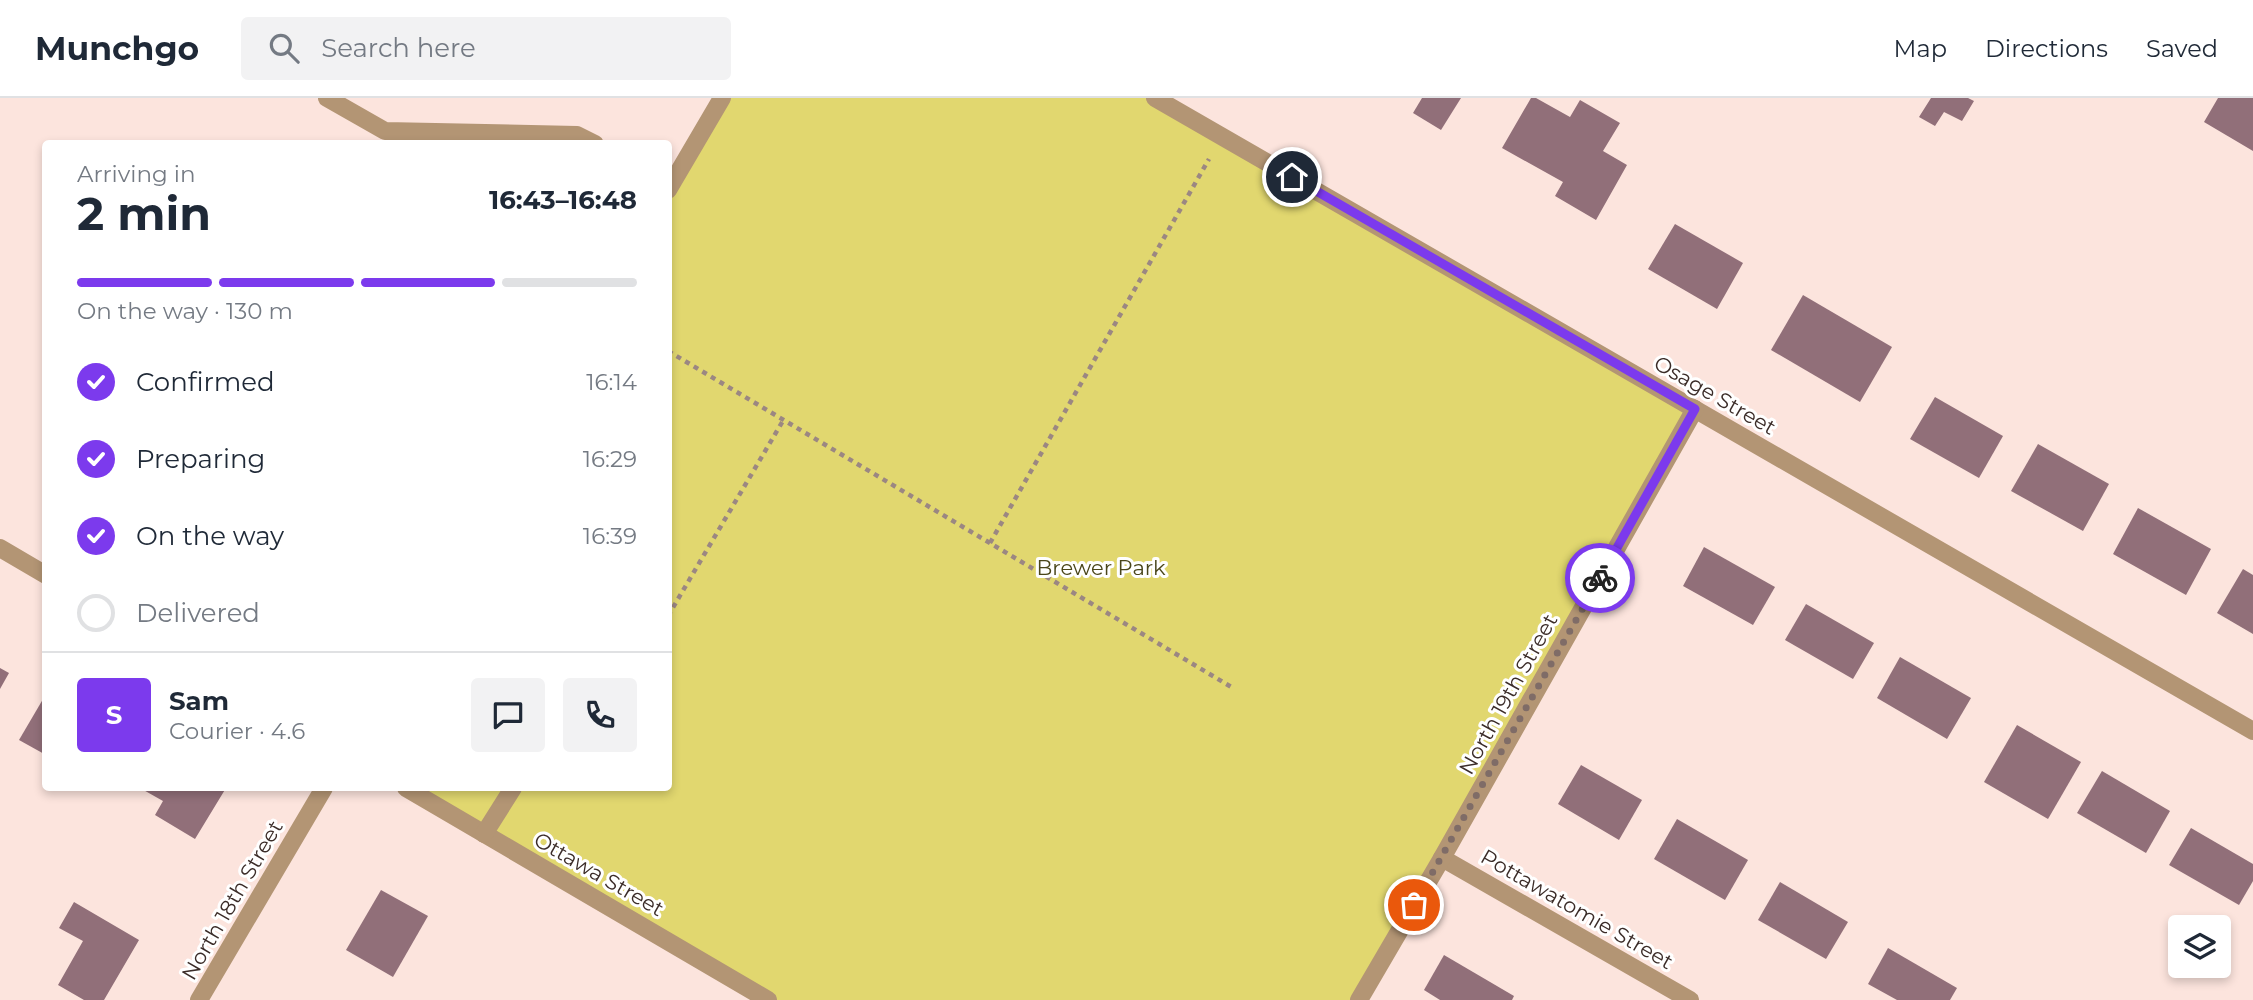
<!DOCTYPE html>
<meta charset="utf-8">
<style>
:root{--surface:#fff;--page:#f2f2f3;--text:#1f2937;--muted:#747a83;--line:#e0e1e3;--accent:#7c3aed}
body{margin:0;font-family:Montserrat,sans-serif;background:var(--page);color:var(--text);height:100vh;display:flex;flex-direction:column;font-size:26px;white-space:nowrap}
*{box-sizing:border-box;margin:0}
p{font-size:23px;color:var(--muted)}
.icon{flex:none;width:38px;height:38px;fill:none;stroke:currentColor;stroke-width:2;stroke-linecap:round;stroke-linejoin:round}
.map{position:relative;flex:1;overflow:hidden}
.drawer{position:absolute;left:42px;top:42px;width:630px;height:651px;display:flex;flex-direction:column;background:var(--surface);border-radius:7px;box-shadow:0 4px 10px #0003}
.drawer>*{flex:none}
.tools{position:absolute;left:2168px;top:817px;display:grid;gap:14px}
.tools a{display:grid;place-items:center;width:63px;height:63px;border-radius:7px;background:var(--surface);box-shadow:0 4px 10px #0003;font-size:35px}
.pin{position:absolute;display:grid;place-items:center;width:60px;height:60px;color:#fff;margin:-30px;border:4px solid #fff;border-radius:50%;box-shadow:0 2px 7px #0007}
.courier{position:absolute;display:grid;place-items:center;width:70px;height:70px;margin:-35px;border:5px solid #7c3aed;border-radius:50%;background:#fff;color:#222;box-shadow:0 2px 9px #0007}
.head em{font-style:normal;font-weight:700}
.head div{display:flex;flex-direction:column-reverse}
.head{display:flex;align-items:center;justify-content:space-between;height:119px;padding:0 35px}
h1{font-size:46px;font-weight:700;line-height:52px}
.bar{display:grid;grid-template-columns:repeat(4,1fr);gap:10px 7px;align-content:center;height:84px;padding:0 35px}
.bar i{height:9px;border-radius:5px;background:var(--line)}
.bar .active{background:var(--accent)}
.bar p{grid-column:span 4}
.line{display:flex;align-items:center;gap:18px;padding:0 35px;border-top:2px solid var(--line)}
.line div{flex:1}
.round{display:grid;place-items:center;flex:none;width:74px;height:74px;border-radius:7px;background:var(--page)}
ol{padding:0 35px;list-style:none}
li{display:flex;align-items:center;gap:21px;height:77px}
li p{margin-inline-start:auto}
li .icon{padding:7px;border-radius:50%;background:var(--accent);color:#fff;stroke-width:4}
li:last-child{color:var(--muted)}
li i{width:38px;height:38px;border:4px solid var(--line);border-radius:50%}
header{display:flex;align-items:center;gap:42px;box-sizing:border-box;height:98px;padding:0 35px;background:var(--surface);border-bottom:2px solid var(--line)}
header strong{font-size:33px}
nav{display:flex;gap:38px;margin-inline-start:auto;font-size:24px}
.search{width:490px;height:63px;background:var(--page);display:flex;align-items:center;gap:18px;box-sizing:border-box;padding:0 24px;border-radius:7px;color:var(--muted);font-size:26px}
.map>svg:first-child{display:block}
</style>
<header>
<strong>Munchgo</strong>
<div class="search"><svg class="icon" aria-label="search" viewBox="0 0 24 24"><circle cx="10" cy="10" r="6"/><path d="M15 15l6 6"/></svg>Search here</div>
<nav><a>Map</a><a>Directions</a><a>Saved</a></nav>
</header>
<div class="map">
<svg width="2253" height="902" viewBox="0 0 2253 902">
<rect width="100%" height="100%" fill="#fce4dd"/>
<polygon fill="#e1d76f" points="722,0 1155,0 1695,311 1359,902 768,902 406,690 668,690 669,92"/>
<g fill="#916f79">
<polygon points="1422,0 1461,0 1441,32 1413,15"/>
<polygon points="1531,0 1536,0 1570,19 1580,2 1620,25 1603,53 1627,67 1596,122 1555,98 1563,84 1502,50"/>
<polygon points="1931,0 1968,0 1974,3 1962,23 1944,14 1935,28 1919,19"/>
<polygon points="2218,0 2253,0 2253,53 2204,24"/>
<polygon points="1675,126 1743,165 1717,211 1648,171"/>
<polygon points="1803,197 1892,249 1860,304 1771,252"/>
<polygon points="1935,299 2003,338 1979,380 1910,341"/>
<polygon points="2038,346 2109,386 2083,433 2011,393"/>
<polygon points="2138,410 2211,451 2186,497 2113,456"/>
<polygon points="1704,449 1775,489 1753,527 1683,488"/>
<polygon points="2243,471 2253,477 2253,536 2217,515"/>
<polygon points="1806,506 1874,545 1853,581 1785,542"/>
<polygon points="1900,559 1971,600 1947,641 1877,600"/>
<polygon points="0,570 9,575 0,591"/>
<polygon points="46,596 46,657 19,642"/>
<polygon points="2017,627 2081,664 2048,721 1984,684"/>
<polygon points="1581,667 1642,702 1619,742 1558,706"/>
<polygon points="2102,673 2170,713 2146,755 2077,715"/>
<polygon points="140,690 226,690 195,741 155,717 163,703"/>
<polygon points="1677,721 1748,762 1725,802 1654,761"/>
<polygon points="2191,730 2253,766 2253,783 2239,807 2169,767"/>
<polygon points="1780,784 1848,824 1826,861 1758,822"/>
<polygon points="381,792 428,818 393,879 346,852"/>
<polygon points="74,804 139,842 104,902 84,902 58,887 83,843 59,830"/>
<polygon points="1888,850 1957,890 1950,902 1897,902 1868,886"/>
<polygon points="1444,857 1514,898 1512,902 1440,902 1424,892"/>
</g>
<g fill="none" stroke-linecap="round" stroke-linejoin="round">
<g stroke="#9b8782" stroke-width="4.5" stroke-dasharray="5 5" stroke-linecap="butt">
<polyline points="668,253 1233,590"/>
<polyline points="990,445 1209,61"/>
<polyline points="668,518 784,321"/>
</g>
<g stroke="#b39574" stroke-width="18">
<polyline points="327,0 385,33 577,37 595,46"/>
<polyline points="1155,0 2253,633"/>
<polyline points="668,92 722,0"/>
<polyline points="0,450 46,477"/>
<polyline points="406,690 768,902"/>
<polyline points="484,736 513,690"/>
<polyline points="1442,760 1690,902"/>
<polyline points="199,902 324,690"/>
<polyline points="1359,902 1442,760 1695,311"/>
</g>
</g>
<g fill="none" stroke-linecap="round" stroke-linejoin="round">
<polyline stroke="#7f6c67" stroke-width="7" stroke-dasharray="0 12.6" points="1414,807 1600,480"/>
<polyline stroke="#7c3aed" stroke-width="9" points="1292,79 1695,311 1600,480"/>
</g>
<g text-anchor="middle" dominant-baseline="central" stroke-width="6" stroke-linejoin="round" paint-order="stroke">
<g font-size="21" fill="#3b2c28" stroke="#fff">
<text transform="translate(1715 297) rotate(30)">Osage Street</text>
<text transform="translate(1508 596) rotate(-61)">North 19th Street</text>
<text transform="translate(599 776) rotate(30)">Ottawa Street</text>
<text transform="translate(232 802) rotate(-60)">North 18th Street</text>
<text transform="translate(1577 811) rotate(30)">Pottawatomie Street</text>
</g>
<g font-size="21" fill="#4a461a" stroke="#fff">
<text x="1101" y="469">Brewer Park</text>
</g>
</g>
</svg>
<div class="tools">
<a><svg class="icon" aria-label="layers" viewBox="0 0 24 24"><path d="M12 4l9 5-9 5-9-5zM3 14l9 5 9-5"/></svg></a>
</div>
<div class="pin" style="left:1414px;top:807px;background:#ea580c"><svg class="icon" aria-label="bag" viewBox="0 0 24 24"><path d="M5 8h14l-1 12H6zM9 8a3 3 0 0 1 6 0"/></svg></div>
<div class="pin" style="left:1292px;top:79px;background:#1f2937"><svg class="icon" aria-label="home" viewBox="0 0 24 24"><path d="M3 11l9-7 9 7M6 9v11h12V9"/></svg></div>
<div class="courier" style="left:1600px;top:480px"><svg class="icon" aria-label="bike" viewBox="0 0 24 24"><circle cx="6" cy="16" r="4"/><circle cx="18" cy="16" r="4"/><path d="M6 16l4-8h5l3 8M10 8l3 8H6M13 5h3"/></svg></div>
<section class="drawer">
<div class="head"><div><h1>2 min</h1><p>Arriving in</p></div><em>16:43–16:48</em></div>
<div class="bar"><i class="active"></i><i class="active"></i><i class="active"></i><i></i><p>On the way · 130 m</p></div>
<ol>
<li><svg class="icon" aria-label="check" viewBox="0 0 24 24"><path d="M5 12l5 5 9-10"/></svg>Confirmed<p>16:14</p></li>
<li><svg class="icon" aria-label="check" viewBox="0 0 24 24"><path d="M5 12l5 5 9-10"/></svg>Preparing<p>16:29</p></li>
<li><svg class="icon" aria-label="check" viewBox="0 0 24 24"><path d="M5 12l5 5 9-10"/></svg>On the way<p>16:39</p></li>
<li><i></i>Delivered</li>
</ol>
<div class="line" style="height:126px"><b class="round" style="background:var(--accent);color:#fff">S</b><div><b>Sam</b><p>Courier · 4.6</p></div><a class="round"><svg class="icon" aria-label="chat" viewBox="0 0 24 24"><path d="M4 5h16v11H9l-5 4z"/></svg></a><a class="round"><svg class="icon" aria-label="phone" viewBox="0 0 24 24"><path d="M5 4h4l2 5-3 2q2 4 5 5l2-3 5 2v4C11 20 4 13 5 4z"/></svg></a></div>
</section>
</div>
